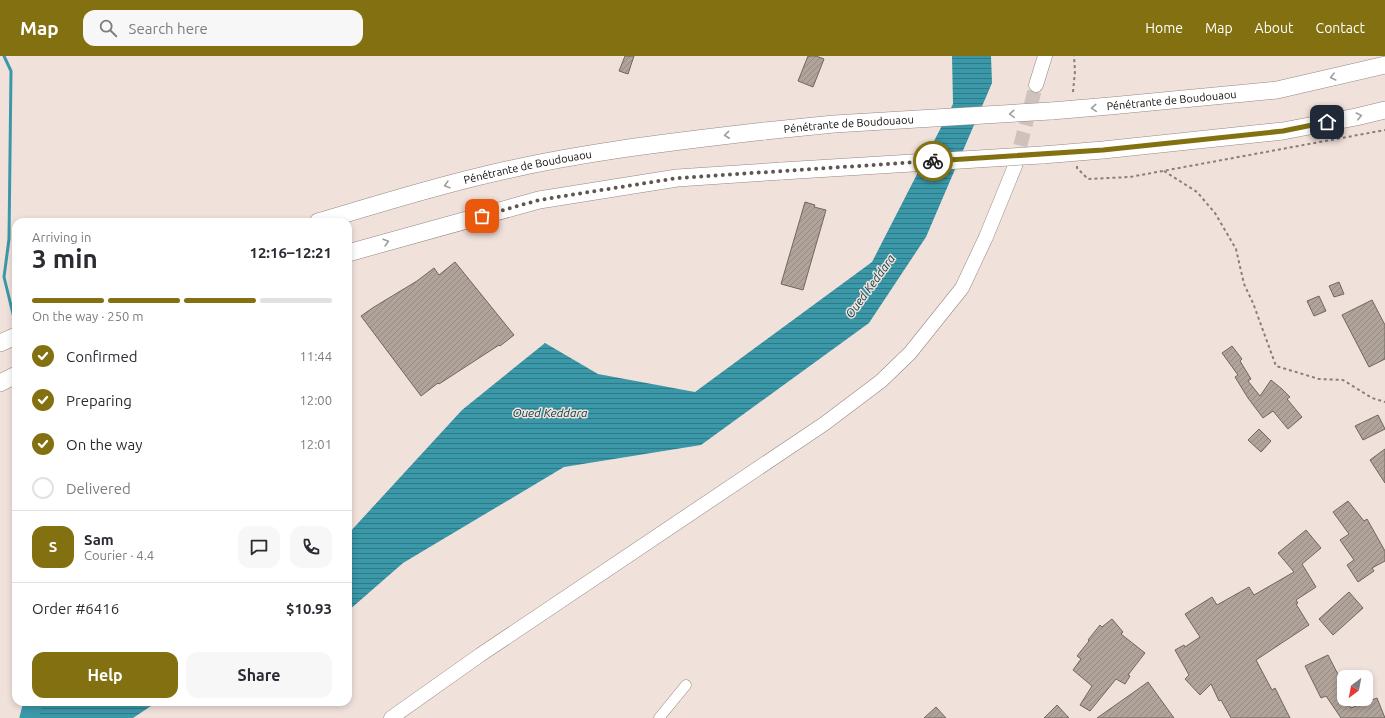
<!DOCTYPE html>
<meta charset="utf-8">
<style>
:root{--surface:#fff;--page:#f7f7f7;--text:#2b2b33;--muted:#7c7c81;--line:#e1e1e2;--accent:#837111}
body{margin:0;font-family:Ubuntu,sans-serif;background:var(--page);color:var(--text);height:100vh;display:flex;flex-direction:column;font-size:15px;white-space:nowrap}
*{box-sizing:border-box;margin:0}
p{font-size:13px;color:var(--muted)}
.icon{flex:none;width:22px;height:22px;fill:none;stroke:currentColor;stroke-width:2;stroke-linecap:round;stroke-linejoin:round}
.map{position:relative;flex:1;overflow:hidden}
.sheet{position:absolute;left:12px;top:162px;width:340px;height:488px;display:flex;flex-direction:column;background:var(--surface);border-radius:12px;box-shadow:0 2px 6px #0003}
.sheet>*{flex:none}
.needle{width:26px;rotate:212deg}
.fabs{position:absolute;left:1337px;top:614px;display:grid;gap:8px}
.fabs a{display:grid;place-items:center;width:36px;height:36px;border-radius:8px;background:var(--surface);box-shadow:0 2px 6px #0003;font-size:20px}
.pin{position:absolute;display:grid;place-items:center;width:34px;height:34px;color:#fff;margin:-17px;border-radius:8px;box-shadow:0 2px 6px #0006}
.courier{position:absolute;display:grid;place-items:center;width:40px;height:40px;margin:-20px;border:3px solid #837111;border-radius:50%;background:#fff;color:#222;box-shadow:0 1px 5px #0007}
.head em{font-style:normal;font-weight:700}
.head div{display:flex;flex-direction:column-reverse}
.head{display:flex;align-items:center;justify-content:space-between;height:68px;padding:0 20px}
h1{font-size:26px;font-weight:700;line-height:30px}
.bar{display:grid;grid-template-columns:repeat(4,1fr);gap:6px 4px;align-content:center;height:48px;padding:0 20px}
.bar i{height:5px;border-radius:3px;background:var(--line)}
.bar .on{background:var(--accent)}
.bar p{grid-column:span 4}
.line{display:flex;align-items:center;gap:10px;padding:0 20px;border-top:1px solid var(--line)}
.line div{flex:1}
.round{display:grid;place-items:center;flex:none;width:42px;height:42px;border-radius:12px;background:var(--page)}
ol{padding:0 20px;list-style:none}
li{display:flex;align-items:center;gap:12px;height:44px}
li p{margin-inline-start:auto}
li .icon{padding:4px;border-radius:50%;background:var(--accent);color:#fff;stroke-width:4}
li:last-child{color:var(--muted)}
li i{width:22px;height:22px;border:2px solid var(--line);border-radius:50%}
.button{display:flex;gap:8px;margin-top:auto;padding:8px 20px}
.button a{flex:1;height:46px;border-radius:12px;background:var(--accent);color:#fff;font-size:16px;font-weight:700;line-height:46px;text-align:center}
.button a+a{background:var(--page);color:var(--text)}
header{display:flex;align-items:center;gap:24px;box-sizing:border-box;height:56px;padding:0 20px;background:var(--accent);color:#fff}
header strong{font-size:19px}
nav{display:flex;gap:22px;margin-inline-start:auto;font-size:14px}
.search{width:280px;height:36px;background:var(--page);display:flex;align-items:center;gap:10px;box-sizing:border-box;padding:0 14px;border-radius:12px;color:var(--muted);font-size:15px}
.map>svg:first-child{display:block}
</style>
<header>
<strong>Map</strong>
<div class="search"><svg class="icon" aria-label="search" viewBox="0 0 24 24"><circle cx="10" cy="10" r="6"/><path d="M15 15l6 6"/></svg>Search here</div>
<nav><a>Home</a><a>Map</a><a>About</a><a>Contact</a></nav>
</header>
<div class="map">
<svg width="1385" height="662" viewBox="0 0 1385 662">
<defs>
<pattern id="water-rules" width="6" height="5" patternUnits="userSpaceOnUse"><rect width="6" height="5" fill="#3b98a9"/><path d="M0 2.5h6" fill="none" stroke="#307a88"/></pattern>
<pattern id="building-hatch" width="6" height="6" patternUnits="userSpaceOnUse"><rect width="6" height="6" fill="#b0a39a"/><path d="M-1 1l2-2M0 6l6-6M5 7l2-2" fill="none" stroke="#968b83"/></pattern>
</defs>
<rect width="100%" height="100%" fill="#f1e1db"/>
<g fill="url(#water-rules)">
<polygon points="952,0 991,0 992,27 926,181 869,267 701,389 564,411 403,507 348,555 348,478 462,354 545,287 598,318 695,336 872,206 953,48"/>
<polygon points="36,646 157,646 133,662 30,662"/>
</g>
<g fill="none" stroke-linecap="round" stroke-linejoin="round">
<polyline stroke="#3b98a9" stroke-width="3" points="4,0 11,15 9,183 4,221 15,266"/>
<polyline stroke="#3b98a9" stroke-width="19" points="29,662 33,647 35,646"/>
</g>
<g fill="url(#building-hatch)" stroke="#71665d">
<polygon points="625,0 634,0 628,18 619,15"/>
<polygon points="808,0 816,0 824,3 813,31 798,25"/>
<polygon points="805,146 815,149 814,151 826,154 803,234 781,228"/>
<polygon points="455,206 514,279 500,290 499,289 439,328 438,327 421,340 361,260 374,251 417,225 434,212 439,219"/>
<polygon points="1339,226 1344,238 1334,241 1329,230"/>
<polygon points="1319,240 1326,255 1314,260 1307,245"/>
<polygon points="1372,244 1385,269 1385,303 1369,311 1342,259"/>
<polygon points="1232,290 1242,303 1240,305 1251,323 1248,325 1260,340 1271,324 1282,333 1290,341 1287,343 1302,361 1288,373 1273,355 1263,362 1248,342 1235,321 1238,319 1222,297"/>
<polygon points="1378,359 1385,373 1363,384 1355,370"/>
<polygon points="1259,373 1271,385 1261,396 1248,384"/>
<polygon points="1385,393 1385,427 1370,404"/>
<polygon points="1348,445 1364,465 1367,463 1385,495 1385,505 1372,512 1374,515 1358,526 1347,509 1354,504 1340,484 1349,478 1333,456"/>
<polygon points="1306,474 1321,492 1302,508 1316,531 1296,544 1298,547 1296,548 1309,569 1256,604 1272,634 1275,632 1290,662 1231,662 1221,644 1219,645 1211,628 1200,639 1185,623 1189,619 1175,594 1184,589 1185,591 1200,581 1185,558 1212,541 1217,549 1249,531 1254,539 1294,516 1278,497"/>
<polygon points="1349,536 1363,552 1333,579 1319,563"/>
<polygon points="1112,563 1123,576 1121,578 1145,597 1128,619 1130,620 1125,628 1116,623 1090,655 1080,649 1092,630 1073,614 1081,603 1077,600 1089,585 1088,584 1100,569 1102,571"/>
<polygon points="1328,599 1344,630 1338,633 1351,652 1377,642 1385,662 1341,662 1326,640 1321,642 1305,610"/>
<polygon points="1148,626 1174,662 1097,662 1134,636"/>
<polygon points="1057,649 1069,662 1044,662"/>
<polygon points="936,651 946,662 924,662"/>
</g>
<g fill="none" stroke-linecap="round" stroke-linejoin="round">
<polyline stroke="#cfc1bc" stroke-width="14" stroke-dasharray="14 7" stroke-linecap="butt" points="1015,110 1036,29"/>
<g stroke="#968781" stroke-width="11">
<polyline id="minor" points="659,662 686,629"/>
</g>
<g stroke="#968781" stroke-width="15">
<g id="secondary">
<polyline points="1036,29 1045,0"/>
<polyline points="391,662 480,599 824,368 881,325 910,297 962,232 986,181 1015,110"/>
</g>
</g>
<g stroke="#968781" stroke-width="18">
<g id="motorway">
<path id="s1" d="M1051 55 1110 50 1277 34 1385 9"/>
<polyline points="1042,99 1103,94 1283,75 1356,61 1385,54"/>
<path id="s2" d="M318 166C372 150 426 133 481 120 574 97 670 86 765 75"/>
<polyline points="348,197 539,144 677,122 782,115"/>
<polyline points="0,287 16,280"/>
<polyline points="0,327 16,319"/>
</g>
</g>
<g stroke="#897e7a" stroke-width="2" stroke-dasharray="3 3" stroke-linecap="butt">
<polyline points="1073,36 1075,15 1074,0"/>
<polyline points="1077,110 1077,112 1088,123 1130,121 1385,74"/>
<polyline points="1164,115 1197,136 1215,157 1236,193 1244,228 1253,247 1276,310 1319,323 1343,324 1372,342 1385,346"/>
</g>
<use href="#minor" stroke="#fff" stroke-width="10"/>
<use href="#secondary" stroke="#fff" stroke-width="14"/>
<use href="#motorway" stroke="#fff" stroke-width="17"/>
<g stroke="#968781" stroke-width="18" stroke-linecap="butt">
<g id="motorway-bridge">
<path id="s3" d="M765 75 834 68 1051 55"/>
<polyline points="782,115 1042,99"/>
</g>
</g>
<use href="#motorway-bridge" stroke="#fff" stroke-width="17"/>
</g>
<defs><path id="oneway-chevron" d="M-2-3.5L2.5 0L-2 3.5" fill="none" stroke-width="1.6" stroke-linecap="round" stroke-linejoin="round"/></defs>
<g stroke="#9f9d9d">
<use href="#oneway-chevron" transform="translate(1333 21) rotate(166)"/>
<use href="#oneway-chevron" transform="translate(1094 52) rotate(176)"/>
<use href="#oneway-chevron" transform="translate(1012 58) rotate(176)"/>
<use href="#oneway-chevron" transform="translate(1359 60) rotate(-13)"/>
<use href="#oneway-chevron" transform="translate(727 79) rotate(174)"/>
<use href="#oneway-chevron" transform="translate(447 129) rotate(164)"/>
<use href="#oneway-chevron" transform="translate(386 186) rotate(-16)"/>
</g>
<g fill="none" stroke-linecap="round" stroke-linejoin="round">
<polyline stroke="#5f5652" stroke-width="4" stroke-dasharray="0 7.2" points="482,160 539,144 678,122 933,105"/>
<polyline stroke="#837111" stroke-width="5" points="933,105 1103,94 1283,75 1327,66"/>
</g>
<g text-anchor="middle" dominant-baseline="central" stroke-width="3" stroke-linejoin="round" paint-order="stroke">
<g font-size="11" fill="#100b09" stroke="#f1e1db">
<text stroke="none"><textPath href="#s1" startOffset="121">Pénétrante de Boudouaou</textPath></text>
<text stroke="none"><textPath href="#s3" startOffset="84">Pénétrante de Boudouaou</textPath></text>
<text stroke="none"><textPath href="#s2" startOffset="217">Pénétrante de Boudouaou</textPath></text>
</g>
<g font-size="12" font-style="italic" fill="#0b434d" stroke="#f1e1db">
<text transform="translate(870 230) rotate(-54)">Oued Keddara</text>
<text x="550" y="356">Oued Keddara</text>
</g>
</g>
</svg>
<div class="fabs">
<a><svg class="needle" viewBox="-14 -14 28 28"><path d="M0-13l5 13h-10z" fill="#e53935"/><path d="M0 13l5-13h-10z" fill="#7c7c81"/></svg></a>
</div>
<div class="pin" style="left:482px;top:160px;background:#ea580c"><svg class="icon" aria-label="bag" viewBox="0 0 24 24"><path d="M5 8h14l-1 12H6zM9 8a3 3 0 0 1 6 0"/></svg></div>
<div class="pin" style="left:1327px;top:66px;background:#1f2937"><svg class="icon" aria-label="home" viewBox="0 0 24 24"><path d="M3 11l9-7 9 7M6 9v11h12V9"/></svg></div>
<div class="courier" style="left:933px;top:105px"><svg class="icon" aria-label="bike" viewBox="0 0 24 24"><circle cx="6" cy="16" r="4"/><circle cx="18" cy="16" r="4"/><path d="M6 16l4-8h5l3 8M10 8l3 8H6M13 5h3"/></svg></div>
<section class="sheet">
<div class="head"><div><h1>3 min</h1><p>Arriving in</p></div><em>12:16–12:21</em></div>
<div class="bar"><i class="on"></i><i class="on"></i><i class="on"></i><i></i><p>On the way · 250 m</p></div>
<ol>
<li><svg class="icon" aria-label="check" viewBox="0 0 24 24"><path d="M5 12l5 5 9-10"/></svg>Confirmed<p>11:44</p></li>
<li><svg class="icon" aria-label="check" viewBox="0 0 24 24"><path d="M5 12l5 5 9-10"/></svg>Preparing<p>12:00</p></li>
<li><svg class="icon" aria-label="check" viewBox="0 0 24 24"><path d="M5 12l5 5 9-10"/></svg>On the way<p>12:01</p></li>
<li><i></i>Delivered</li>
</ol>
<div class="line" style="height:72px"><b class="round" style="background:var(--accent);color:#fff">S</b><div><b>Sam</b><p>Courier · 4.4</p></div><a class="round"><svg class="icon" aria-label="chat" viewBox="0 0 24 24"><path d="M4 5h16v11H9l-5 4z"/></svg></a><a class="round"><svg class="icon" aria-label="phone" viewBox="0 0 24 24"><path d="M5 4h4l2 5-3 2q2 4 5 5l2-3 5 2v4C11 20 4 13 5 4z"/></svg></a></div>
<div class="line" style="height:52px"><div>Order #6416</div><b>$10.93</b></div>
<div class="button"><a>Help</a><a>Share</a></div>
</section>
</div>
